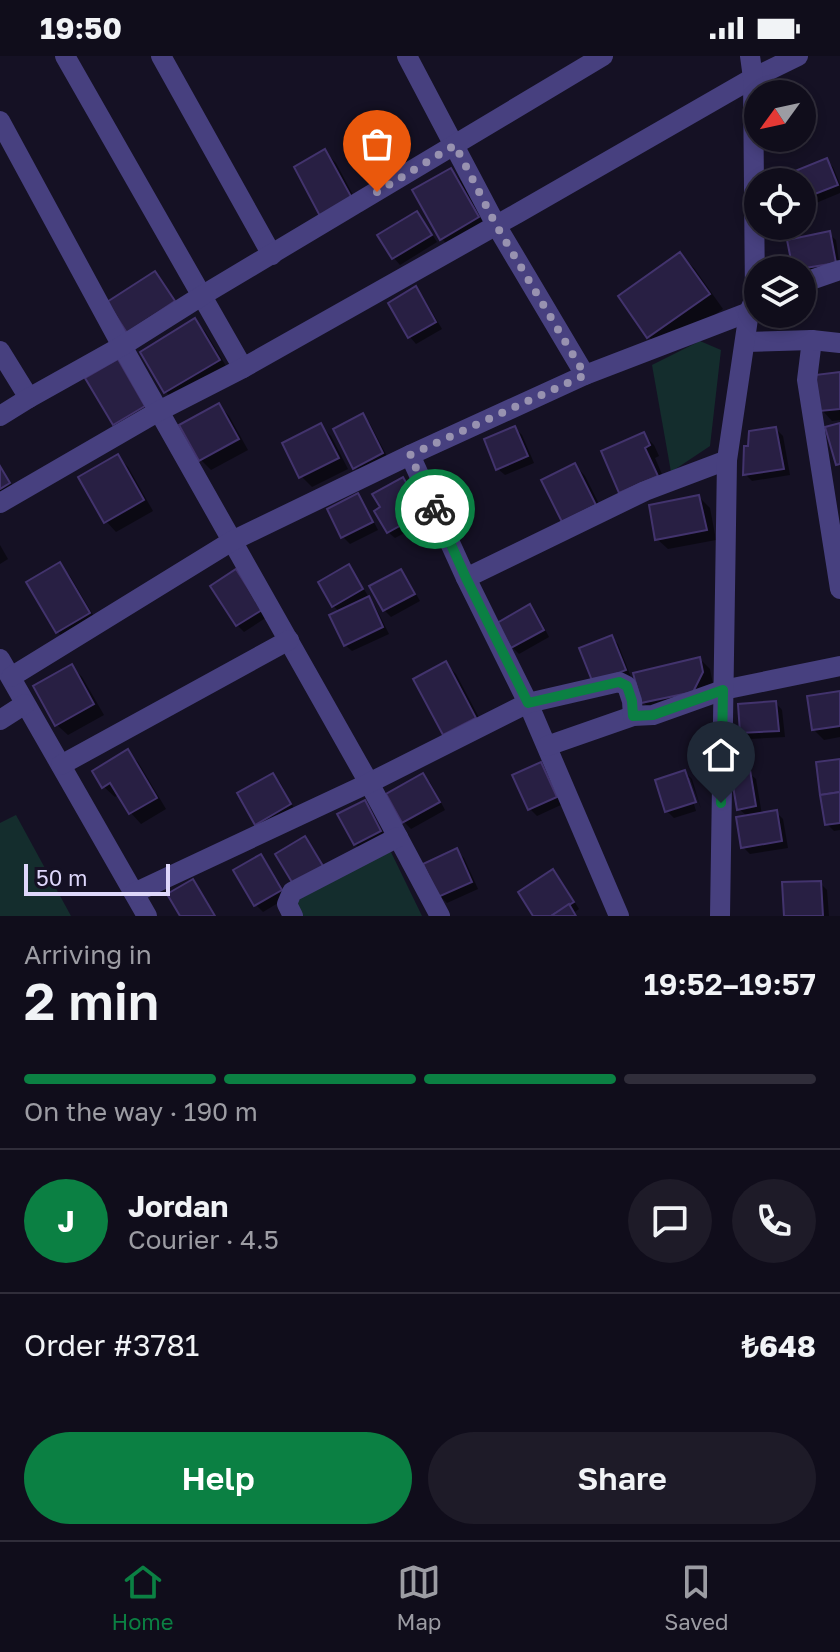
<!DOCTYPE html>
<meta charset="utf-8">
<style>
:root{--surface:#100d1b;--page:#1e1b28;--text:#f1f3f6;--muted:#9c9ca3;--line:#302d3a;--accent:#0b8043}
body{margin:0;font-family:"Golos Text",sans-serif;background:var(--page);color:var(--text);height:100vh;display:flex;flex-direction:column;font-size:30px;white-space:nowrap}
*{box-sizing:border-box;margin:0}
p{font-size:26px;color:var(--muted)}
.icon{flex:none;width:44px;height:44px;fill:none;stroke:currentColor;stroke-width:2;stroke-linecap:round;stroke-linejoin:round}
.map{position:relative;height:860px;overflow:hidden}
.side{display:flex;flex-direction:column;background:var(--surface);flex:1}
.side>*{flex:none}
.needle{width:52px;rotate:237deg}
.buttons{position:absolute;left:744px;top:24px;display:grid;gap:16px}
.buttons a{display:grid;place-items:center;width:72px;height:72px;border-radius:50%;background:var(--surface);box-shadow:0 4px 12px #0003,0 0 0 2px var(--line);font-size:40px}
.scale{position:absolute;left:24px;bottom:20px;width:146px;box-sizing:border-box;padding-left:8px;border:4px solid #ded7fb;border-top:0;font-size:22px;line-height:28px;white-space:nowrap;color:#ded7fb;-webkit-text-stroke:6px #151124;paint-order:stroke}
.pin{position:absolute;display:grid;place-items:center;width:68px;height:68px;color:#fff;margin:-82px -34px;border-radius:50% 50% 50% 0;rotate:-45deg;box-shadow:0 0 8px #0007}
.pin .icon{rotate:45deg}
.courier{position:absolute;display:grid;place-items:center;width:80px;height:80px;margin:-40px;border:6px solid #0b8043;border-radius:50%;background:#fff;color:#222;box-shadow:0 2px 10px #0007}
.overview em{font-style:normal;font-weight:600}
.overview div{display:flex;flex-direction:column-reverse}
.overview{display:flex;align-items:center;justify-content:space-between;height:136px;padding:0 24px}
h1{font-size:52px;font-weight:600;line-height:60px}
.bar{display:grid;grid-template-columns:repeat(4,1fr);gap:12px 8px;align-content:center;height:96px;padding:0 24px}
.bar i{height:10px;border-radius:6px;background:var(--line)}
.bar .selected{background:var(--accent)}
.bar p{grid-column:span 4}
.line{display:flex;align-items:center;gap:20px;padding:0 24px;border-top:2px solid var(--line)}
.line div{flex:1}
.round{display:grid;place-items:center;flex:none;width:84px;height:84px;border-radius:42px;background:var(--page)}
.primary-button{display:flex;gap:16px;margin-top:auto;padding:16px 24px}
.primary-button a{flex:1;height:92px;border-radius:48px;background:var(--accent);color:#fff;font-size:32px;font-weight:600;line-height:92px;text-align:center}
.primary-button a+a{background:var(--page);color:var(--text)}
.status{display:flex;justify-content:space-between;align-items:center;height:56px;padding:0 40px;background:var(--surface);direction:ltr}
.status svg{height:22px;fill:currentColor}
.menu{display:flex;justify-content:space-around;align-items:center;height:112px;border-top:2px solid var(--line);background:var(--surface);font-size:22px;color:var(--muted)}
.menu a{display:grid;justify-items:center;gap:4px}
.menu .selected{color:var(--accent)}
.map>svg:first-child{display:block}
</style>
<div class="status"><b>19:50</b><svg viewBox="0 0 49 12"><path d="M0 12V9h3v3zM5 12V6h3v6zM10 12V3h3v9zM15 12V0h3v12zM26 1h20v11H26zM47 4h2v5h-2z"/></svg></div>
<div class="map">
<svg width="840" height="860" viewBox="0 0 840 860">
<rect width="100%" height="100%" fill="#151124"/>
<g fill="#142d2d">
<polygon points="700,285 721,294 710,390 671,416 652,309"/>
<polygon points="16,759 71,860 0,860 0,767"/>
<polygon points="389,792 422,860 302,860 297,848 302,839"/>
</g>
<g fill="#0007">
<polygon points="325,96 336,107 362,156 333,171"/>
<polygon points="826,104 833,111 840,128 840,137 804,152 802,150 802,126 790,126"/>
<polygon points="451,114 461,125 488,172 452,193 441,182"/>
<polygon points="416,157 423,164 437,186 400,209 394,202 380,180"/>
<polygon points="829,178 836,184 840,213 802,221 802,214 795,214 790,185"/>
<polygon points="680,198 694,212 723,253 663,295 649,281 620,240"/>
<polygon points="415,233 422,239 442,273 416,288 410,281"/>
<polygon points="194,265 205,275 229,315 176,347 166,336 142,296"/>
<polygon points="118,305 154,361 125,378 114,367"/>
<polygon points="840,318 840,364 832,365 822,354"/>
<polygon points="219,349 229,360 248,394 211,414 200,403"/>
<polygon points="362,360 369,366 389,404 362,418 355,411"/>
<polygon points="320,369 331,380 348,413 312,431 301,420"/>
<polygon points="515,372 522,379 534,407 505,419 498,413"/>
<polygon points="776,373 783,380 790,419 752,425 745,418"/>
<polygon points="643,378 654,389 659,400 655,402 667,430 603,396"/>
<polygon points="117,400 128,411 153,455 116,476 106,465"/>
<polygon points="0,408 15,434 0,443"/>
<polygon points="575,409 585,420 605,460 563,464"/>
<polygon points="403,423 409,430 429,464 395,482 388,476"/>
<polygon points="358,440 364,447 378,474 350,488 343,481"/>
<polygon points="699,441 710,452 716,484 668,493 657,483"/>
<polygon points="0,489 8,503 0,508"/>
<polygon points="60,509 70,520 99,569 68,587 58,576 29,527"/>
<polygon points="349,511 355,518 368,540 367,541 375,550 389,578 352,595 345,589 340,556 333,550"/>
<polygon points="400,515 407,522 420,545 391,561 384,554"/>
<polygon points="235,516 267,561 244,576 237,569"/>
<polygon points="530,551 537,558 549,581 519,598 512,591"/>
<polygon points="611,581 618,588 631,621 601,633"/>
<polygon points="700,603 710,613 713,628 654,656 643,646"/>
<polygon points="446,608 456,618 485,673 455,689"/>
<polygon points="71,610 82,621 104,659 68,679 57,669 36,631"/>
<polygon points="840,637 840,681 824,684 813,673"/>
<polygon points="776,647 782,654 785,681 749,683 742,676"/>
<polygon points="128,696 138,706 166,753 141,768 131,757 119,738 115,741 104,731"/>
<polygon points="840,705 840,774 834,775 827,768"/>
<polygon points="541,708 548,715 563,748 537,760 530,753 515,720"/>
<polygon points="685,716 692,723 701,753 690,722 686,722 696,755 674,762 667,755"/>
<polygon points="749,717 756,723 762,759 776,756 783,763 788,792 750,798 743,791 748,761 739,753"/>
<polygon points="273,719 280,726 296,756 263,774 256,767"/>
<polygon points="423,720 430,726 445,754 411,773 404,766 389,739"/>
<polygon points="364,746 371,753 386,782 362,795 355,788"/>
<polygon points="457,795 464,802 478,833 447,847 440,840"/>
<polygon points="260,800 267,807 288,841 263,856 256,849 236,815"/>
<polygon points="553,816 560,823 579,853 575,856 577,860 536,860"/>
<polygon points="820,827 827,834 829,860 786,860"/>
</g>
<g fill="#281f43" stroke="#42336d" stroke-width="2">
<polygon points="325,93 353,144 321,162 294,111"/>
<polygon points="827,102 838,129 802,143 802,126 787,126 785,119"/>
<polygon points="451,112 479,161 440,184 412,134"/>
<polygon points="417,155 432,179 392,203 377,179"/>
<polygon points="830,175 836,207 793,214 787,184"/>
<polygon points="680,196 710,238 647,282 618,240"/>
<polygon points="155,215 175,245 127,277 107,246"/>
<polygon points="416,230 436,266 408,282 388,247"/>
<polygon points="195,262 220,304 164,337 140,296"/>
<polygon points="118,303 145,350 113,369 85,322"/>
<polygon points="840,316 840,353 820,355 815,319"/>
<polygon points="219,347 239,383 199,405 179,369"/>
<polygon points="363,357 383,397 353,413 333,373"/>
<polygon points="321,367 339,402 299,422 282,387"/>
<polygon points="840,367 840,408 836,409 825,371"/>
<polygon points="515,370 528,400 496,414 484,383"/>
<polygon points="776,371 784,413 743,419 744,390 748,390 749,375"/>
<polygon points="644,376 650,389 645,392 658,420 619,437 601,395"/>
<polygon points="118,398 144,444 104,467 78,421"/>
<polygon points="575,407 596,449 562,466 541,424"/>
<polygon points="0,410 10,427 0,433"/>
<polygon points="403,421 423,457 387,477 374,455 380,451 372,438"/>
<polygon points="358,437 373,466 341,482 327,453"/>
<polygon points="699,439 707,474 655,484 649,449"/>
<polygon points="60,506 90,557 56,577 26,526"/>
<polygon points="349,508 363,533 332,551 318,526"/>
<polygon points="236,513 262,554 236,570 210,530"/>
<polygon points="401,513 415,538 383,555 369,530"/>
<polygon points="369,540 383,571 344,590 329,559"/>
<polygon points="530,548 544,574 511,592 497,567"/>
<polygon points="612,579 626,614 593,627 579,592"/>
<polygon points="700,601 703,616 693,636 641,647 633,617"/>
<polygon points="446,605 476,662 443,679 413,623"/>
<polygon points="72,608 94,648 55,670 33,630"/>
<polygon points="840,635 840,670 812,674 807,640"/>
<polygon points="776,645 779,675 740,677 738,648"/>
<polygon points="128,693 157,742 129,758 110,727 102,732 92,715"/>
<polygon points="840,703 840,736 820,739 816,706"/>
<polygon points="541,706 557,741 528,754 512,719"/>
<polygon points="685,714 696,746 665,756 655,724"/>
<polygon points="750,714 756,750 737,754 731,718"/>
<polygon points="273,717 291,748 255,769 237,737"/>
<polygon points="423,717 440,746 402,767 386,738"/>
<polygon points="840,736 840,767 825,769 820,739"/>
<polygon points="365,744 381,775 354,789 337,758"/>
<polygon points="777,754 782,785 741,792 736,761"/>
<polygon points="305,780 323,810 293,828 275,798"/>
<polygon points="457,792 472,826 438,841 423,808"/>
<polygon points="261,798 282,834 254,850 233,814"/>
<polygon points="553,813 574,846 551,860 533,860 518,836"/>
<polygon points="193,823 215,860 180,860 167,838"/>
<polygon points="821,825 823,860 784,860 782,826"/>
<polygon points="569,848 576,860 551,860"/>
</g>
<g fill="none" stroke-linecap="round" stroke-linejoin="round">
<g stroke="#47407f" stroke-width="20">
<polyline points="65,0 243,312"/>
<polyline points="161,0 272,199"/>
<polyline points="407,0 496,169 585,319"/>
<polyline points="0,65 122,290 369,727 440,860"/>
<polyline points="802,227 840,214"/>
<polyline points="812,284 807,324 840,533"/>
<polyline points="746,286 812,284 840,287"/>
<polyline points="0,295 29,342"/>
<polyline points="0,360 29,342 122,290 203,239 603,0"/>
<polyline points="410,399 466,522 528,647 619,860"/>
<polyline points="0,447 159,355 243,312 518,157 753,22 798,0"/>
<polyline points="466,522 645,435 727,404"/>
<polyline points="0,603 147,860"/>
<polyline points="11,621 232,485 410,399 585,319 749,256"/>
<polyline points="0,664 25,648"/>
<polyline points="547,690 633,660 653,659 723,634 840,610"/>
<polyline points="61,709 289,584"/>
<polyline points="134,837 369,727 528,647 619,626 627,630 632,645 633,660"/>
<polyline points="293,860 287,848 292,836 398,781"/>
<polyline points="720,860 727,404 749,256 755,242 753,22 750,0"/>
</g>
</g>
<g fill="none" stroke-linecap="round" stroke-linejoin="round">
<polyline stroke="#9892b0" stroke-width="8" stroke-dasharray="0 14.4" points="377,136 455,89 496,169 585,319 410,399 435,453"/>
<polyline stroke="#0b8043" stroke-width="10" points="435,453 466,522 528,647 619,626 627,630 632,645 633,660 653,659 723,634 721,747"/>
</g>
</svg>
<div class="buttons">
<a><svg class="needle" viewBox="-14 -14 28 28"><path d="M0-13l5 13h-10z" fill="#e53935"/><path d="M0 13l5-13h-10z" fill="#9c9ca3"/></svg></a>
<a><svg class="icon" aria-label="locate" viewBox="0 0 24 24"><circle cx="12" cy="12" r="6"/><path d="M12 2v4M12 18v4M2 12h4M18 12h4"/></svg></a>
<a><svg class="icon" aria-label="layers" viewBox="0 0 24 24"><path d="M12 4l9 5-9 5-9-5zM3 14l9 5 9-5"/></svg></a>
</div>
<div class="scale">50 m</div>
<div class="pin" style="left:377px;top:136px;background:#ea580c"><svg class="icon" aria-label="bag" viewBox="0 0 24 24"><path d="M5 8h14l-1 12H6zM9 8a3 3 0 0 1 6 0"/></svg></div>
<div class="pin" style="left:721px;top:747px;background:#1f2937"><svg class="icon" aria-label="home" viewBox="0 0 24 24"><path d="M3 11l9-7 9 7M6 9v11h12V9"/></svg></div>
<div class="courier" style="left:435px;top:453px"><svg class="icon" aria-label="bike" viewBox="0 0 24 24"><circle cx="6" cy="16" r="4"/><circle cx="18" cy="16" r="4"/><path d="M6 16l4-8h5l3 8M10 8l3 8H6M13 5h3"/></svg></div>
</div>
<section class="side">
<div class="overview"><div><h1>2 min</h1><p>Arriving in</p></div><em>19:52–19:57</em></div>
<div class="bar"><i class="selected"></i><i class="selected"></i><i class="selected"></i><i></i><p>On the way · 190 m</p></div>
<div class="line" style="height:144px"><b class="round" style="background:var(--accent);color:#fff">J</b><div><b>Jordan</b><p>Courier · 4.5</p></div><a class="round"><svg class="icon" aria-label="chat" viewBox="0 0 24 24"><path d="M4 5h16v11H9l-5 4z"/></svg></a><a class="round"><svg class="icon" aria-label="phone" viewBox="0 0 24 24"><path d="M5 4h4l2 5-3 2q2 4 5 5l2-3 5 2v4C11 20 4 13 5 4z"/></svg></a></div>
<div class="line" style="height:104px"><div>Order #3781</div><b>₺648</b></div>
<div class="primary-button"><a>Help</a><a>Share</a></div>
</section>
<nav class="menu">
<a class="selected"><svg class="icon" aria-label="home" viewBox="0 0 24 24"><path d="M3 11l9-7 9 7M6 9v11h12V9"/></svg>Home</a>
<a><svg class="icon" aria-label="map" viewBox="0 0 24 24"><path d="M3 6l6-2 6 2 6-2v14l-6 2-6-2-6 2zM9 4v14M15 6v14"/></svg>Map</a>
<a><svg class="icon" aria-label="saved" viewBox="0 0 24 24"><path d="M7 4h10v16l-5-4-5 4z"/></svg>Saved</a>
</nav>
